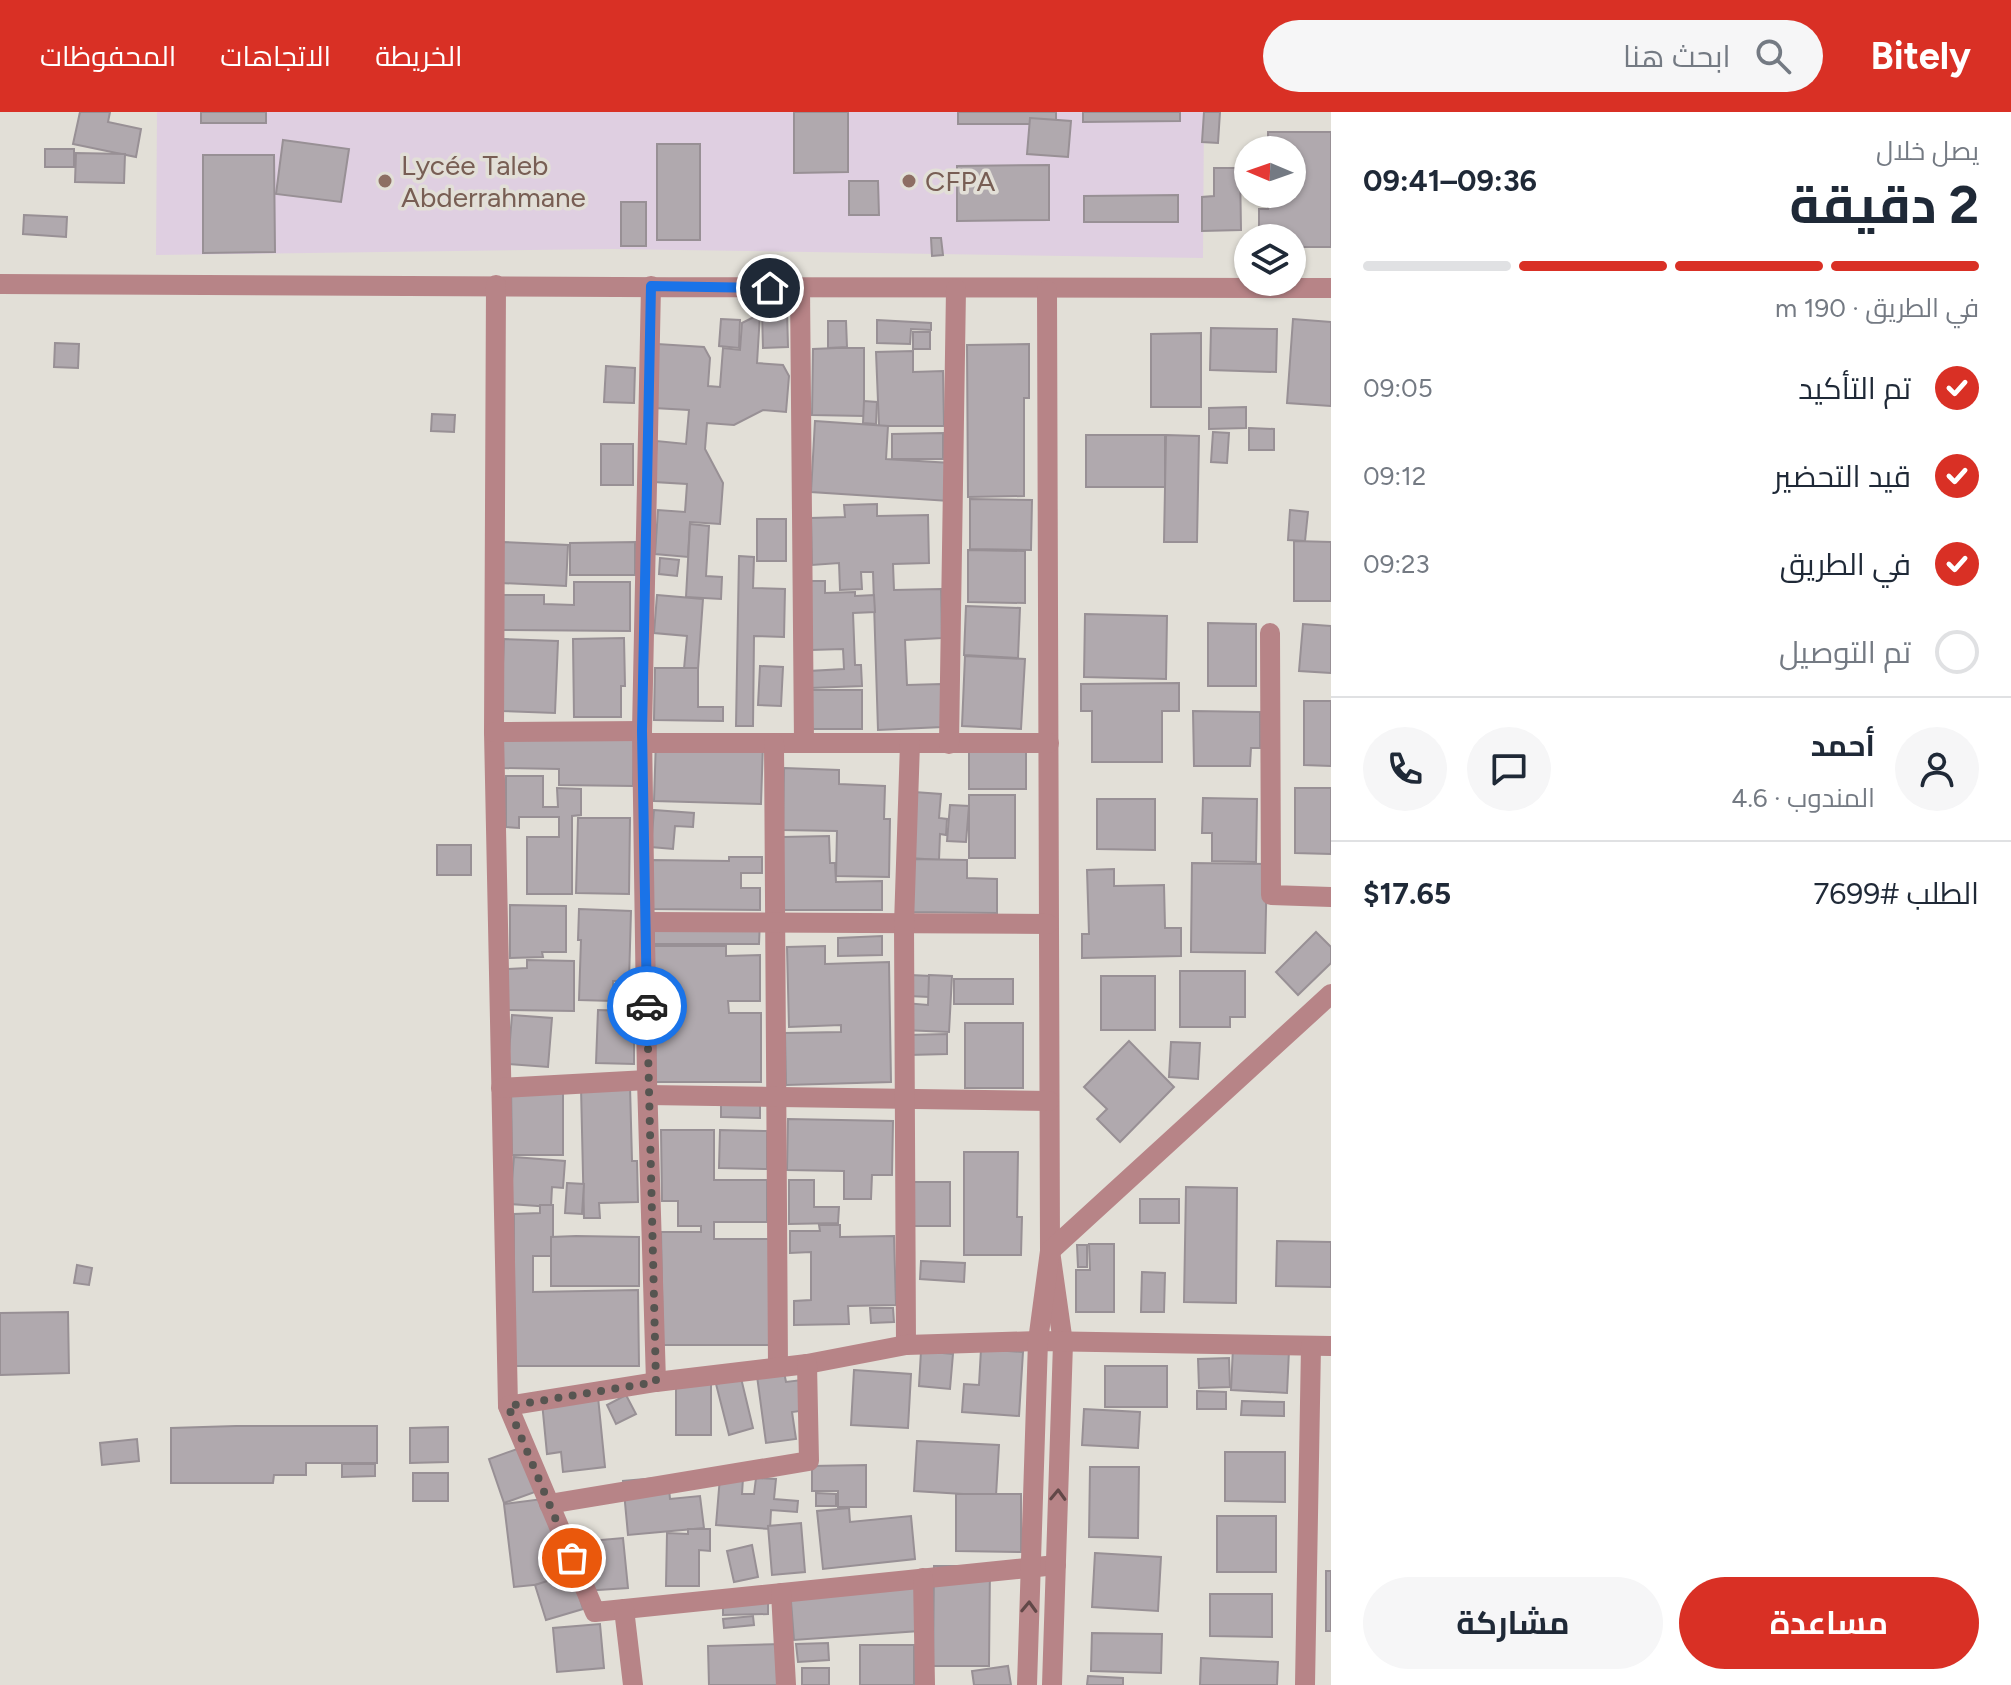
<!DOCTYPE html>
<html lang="ar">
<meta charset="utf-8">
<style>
:root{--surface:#fff;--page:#f6f6f7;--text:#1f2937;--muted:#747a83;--line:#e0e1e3;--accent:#d93025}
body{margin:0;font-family:Figtree,Cairo,sans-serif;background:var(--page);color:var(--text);direction:rtl;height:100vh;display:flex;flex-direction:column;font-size:30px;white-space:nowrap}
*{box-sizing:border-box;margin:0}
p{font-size:26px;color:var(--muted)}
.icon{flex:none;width:44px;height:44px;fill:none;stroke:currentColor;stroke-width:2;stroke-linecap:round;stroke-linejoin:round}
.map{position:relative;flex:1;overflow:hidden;direction:ltr}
.details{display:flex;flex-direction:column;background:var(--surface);width:680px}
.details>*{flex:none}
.needle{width:52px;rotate:272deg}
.tools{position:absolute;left:1234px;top:24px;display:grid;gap:16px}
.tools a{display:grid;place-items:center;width:72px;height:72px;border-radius:50%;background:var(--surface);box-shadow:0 2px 6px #0004;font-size:40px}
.pin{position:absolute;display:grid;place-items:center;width:68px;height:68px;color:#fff;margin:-34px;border:4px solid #fff;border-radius:50%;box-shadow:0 2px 8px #0007}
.courier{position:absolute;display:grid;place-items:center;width:80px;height:80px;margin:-40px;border:6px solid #1a73e8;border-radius:50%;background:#fff;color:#222;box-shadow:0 2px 10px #0007}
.overview em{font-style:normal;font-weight:700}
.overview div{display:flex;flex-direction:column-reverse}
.overview{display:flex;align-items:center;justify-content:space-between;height:136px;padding:0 32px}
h1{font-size:52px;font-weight:700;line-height:60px}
.bar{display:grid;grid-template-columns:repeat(4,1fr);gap:12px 8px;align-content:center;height:96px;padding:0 32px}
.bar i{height:10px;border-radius:6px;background:var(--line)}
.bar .selected{background:var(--accent)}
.bar p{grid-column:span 4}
.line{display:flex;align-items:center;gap:20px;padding:0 32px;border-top:2px solid var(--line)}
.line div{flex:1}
.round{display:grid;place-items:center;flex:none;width:84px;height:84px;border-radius:42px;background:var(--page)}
ol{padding:0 32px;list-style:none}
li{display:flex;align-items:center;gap:24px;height:88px}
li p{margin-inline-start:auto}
li .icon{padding:8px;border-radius:50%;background:var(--accent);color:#fff;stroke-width:4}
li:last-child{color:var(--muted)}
li i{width:44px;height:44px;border:4px solid var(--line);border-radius:50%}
.action{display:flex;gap:16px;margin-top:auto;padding:16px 32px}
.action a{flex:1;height:92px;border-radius:48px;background:var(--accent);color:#fff;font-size:32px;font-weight:700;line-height:92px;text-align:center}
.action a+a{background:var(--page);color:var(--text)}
header{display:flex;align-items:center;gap:48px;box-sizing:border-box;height:112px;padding:0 40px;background:var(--accent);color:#fff}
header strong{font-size:38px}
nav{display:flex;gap:44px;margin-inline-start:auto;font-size:28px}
.search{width:560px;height:72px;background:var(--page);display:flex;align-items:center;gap:20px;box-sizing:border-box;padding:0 28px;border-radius:44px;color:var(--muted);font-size:30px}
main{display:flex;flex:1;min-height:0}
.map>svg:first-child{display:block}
</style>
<header>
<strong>Bitely</strong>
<div class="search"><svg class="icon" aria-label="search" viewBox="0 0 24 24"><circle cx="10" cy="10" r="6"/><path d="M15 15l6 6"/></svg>ابحث هنا</div>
<nav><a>الخريطة</a><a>الاتجاهات</a><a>المحفوظات</a></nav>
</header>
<main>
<section class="details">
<div class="overview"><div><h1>2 دقيقة</h1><p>يصل خلال</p></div><em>09:36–09:41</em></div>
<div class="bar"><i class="selected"></i><i class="selected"></i><i class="selected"></i><i></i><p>في الطريق · 190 m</p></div>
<ol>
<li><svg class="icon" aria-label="check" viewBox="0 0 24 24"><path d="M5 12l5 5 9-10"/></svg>تم التأكيد<p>09:05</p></li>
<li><svg class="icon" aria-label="check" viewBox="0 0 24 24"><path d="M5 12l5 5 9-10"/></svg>قيد التحضير<p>09:12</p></li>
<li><svg class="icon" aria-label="check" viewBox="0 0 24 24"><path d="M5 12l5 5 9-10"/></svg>في الطريق<p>09:23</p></li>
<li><i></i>تم التوصيل</li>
</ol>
<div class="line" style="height:144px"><a class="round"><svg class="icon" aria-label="person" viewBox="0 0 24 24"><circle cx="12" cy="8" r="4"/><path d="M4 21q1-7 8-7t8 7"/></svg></a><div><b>أحمد</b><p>المندوب · 4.6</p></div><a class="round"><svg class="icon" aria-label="chat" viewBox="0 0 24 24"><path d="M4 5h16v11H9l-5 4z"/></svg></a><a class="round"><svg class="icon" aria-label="phone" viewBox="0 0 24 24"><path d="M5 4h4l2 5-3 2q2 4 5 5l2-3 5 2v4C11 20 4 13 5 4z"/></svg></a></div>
<div class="line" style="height:104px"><div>الطلب #7699</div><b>$17.65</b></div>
<div class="action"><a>مساعدة</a><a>مشاركة</a></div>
</section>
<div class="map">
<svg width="1331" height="1573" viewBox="0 0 1331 1573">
<rect width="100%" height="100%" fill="#e2dfd7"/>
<polygon fill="#dfcfe1" points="157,0 1204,0 1203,146 612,137 156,143"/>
<g fill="#b0a9ae" stroke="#989095" stroke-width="2">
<polygon points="80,0 110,0 108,10 141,17 136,45 73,32"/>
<rect x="201" y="0" width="65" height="11"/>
<polygon points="794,0 848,0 848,60 794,61"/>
<rect x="958" y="0" width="98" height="12"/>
<polygon points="1083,0 1180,0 1180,9 1083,10"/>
<polygon points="1204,0 1220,0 1218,31 1202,30"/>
<polygon points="1030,6 1071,9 1068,45 1027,42"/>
<polygon points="1268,20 1331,20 1331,135 1292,135 1292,126 1259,126 1259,97 1268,97 1268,82 1292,82 1292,38 1268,38"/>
<polygon points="283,28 349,37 341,90 276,82"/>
<rect x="657" y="32" width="43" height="96"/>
<rect x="45" y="37" width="29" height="18"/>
<polygon points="76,41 125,42 124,71 75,70"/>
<polygon points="203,43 274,43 275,140 203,141"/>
<polygon points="1049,53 1049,108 957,109 957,54"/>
<polygon points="1214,56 1240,56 1241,118 1202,119 1202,85 1214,84"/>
<polygon points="849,69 878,69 879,103 849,103"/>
<polygon points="1178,83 1178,110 1084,110 1084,84"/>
<rect x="621" y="90" width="25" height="44"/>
<polygon points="24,103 67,105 66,125 23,122"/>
<polygon points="931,126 941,126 943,143 932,144"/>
<polygon points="787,199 788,235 763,236 762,200"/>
<polygon points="760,202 757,251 783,253 789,264 786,300 763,298 734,313 707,311 705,337 723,371 720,412 690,410 688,445 655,442 658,398 685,400 687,372 654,370 657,329 686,332 689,298 654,296 658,232 704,235 710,246 708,274 720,275 723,236 740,238 742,211"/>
<polygon points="721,207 740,208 739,236 719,234"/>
<polygon points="1293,207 1331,210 1331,294 1287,291"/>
<polygon points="877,208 931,211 931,218 911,217 910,232 877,231"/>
<polygon points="828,209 846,209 847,235 828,236"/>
<polygon points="1211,216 1277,217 1276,260 1210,258"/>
<rect x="913" y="220" width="17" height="17"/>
<polygon points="1201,221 1201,295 1151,295 1151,222"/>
<polygon points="55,231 79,232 78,256 54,255"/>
<polygon points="1029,232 1029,286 1024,286 1024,384 968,385 967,233"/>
<polygon points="837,236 864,236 864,304 812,303 813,237"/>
<polygon points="913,239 913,260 943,259 944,314 879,314 876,240"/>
<polygon points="606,254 635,256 634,291 604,290"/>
<polygon points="864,289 877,290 876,312 863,311"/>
<polygon points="1246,295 1246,316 1209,317 1209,296"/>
<polygon points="432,302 455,303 454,320 431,319"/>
<polygon points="815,309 888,314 886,347 951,351 949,389 811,380"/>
<polygon points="1249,316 1274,317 1274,338 1249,338"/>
<polygon points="1213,320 1229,321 1227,351 1211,350"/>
<polygon points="943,321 943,347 892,347 892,322"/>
<rect x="1086" y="323" width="79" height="52"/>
<polygon points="1166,323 1199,324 1197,430 1164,430"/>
<rect x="601" y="332" width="32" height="41"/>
<polygon points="970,387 1032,388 1031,438 970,437"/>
<polygon points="877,392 877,404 928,403 929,451 893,452 894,478 941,477 942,526 905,528 907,573 941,572 942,615 878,618 873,460 861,460 862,477 840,478 839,451 812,453 811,406 845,405 844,393"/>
<polygon points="1290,398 1308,400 1305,429 1288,428"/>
<rect x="757" y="407" width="29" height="42"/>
<polygon points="690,412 709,414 706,464 722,465 721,487 686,485"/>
<polygon points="1294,429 1331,430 1331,489 1294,489"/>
<polygon points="503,430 568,433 566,474 501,471"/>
<polygon points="635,430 635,463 570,463 570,431"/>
<polygon points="968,438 1025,439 1025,491 968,490"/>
<polygon points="739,444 754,445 753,476 785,477 784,525 754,524 753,614 736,614"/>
<polygon points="660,446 679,448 677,464 659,462"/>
<polygon points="809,469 825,469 825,481 855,480 855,484 874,483 875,500 853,501 855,553 861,553 862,574 810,576 809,559 844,557 843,537 811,538"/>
<polygon points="574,470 630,470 630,519 498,518 498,483 544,483 544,492 574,493"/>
<polygon points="657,483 703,487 698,557 684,557 687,524 654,521"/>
<polygon points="966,494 1020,496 1018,546 964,543"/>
<polygon points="1085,502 1167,504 1166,567 1084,565"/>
<polygon points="1208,511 1256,512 1256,574 1208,574"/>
<polygon points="1303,512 1331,514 1331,561 1299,559"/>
<polygon points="624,526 625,574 621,574 621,605 574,605 573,527"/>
<polygon points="504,527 558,529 555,601 501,599"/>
<polygon points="965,544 1025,547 1021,617 962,614"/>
<polygon points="760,554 783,555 781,594 758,593"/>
<polygon points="655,556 698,556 698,595 723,595 723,609 654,608"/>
<polygon points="1179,571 1179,599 1162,599 1162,650 1092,650 1092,599 1081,599 1081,572"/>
<rect x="809" y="578" width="53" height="39"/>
<polygon points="1304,589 1331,589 1331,654 1304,653"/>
<polygon points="1193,599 1260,600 1260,636 1251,636 1250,654 1194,654"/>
<polygon points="503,619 634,619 633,674 559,673 559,657 502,656"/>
<polygon points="656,627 763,631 761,692 654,689"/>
<rect x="969" y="631" width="57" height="46"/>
<polygon points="784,656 839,658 839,672 885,674 884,707 890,707 889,765 836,764 837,719 783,718"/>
<polygon points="506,664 543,664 543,695 558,695 557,676 581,677 581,703 572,704 572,782 527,782 527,725 559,725 559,705 519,705 519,716 506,715"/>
<polygon points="1295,676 1331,676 1331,742 1295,741"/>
<polygon points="914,680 941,682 939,706 947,707 946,723 940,722 939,748 910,746"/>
<rect x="969" y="683" width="46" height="63"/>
<polygon points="1203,686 1257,687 1256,750 1212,749 1212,721 1202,721"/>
<polygon points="1097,687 1155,687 1155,738 1097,737"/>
<polygon points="950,693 969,694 966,730 947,729"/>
<polygon points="654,698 694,701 693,715 675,714 673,737 651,735"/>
<polygon points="578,706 630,706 629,782 576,781"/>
<polygon points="829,724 830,751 835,751 836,770 882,769 882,798 783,798 783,725"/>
<rect x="437" y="733" width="34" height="30"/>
<polygon points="729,745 762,745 762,761 741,761 741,776 760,776 760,798 652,797 652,748 729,749"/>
<polygon points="910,747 967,748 967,766 997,767 997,801 909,800"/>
<polygon points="1192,751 1267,752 1265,841 1191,840"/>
<polygon points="1114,757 1114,774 1164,773 1165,816 1181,816 1181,844 1082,846 1082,822 1089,822 1087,758"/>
<polygon points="510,793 566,794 566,840 542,840 543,845 510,846"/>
<polygon points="579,797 631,799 629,869 613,869 613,889 579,888 581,828 578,828"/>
<polygon points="654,807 760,808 759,832 654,832"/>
<polygon points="1316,820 1331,835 1331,851 1298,883 1276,860"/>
<polygon points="882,824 882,843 838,844 838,826"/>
<polygon points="654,834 726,834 726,844 760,843 760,889 728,889 729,901 761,901 761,970 656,970"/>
<polygon points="825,834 825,852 889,850 891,970 786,973 785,921 841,920 841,913 789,915 787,835"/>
<polygon points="527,848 574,849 574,899 506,898 507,857 527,856"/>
<polygon points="1180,859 1245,859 1245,905 1230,905 1230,915 1180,915"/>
<polygon points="910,863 931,864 929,885 909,884"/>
<polygon points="929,863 952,864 949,920 903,918 905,891 928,893"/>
<rect x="1101" y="864" width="54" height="54"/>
<rect x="954" y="867" width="59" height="25"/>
<polygon points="598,898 634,899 634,952 596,951"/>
<polygon points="512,903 552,906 548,955 508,952"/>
<rect x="965" y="911" width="58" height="65"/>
<polygon points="947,922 947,942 909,943 908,923"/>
<polygon points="1129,929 1174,975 1120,1030 1097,1007 1107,997 1084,975"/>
<polygon points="1171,930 1200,931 1198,967 1169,965"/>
<polygon points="511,972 563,972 563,1043 512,1043"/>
<polygon points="630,974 632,1049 637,1049 638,1090 599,1091 600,1106 584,1106 581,975"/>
<polygon points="721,984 760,985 760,1006 721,1005"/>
<polygon points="788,1007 893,1009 892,1063 872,1063 871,1087 844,1087 844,1059 787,1058"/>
<polygon points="661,1018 714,1018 714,1068 767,1068 767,1110 714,1110 714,1127 773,1127 773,1233 663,1233 661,1120 701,1120 701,1114 678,1114 678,1089 662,1089"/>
<polygon points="720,1018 767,1019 767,1057 719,1056"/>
<polygon points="964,1040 1018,1040 1017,1105 1022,1105 1021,1143 964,1143"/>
<polygon points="514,1045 565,1049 563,1076 552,1075 551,1095 510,1092"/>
<polygon points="789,1068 814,1068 814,1095 839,1095 838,1111 789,1112"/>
<rect x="909" y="1070" width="41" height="44"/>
<polygon points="567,1071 584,1072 582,1102 565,1101"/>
<polygon points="1186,1075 1237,1076 1236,1191 1184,1190"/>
<rect x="1140" y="1087" width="39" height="24"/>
<polygon points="540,1093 553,1093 553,1144 533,1144 533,1180 638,1178 639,1254 514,1254 514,1102 540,1101"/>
<polygon points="819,1113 840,1113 840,1125 894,1124 896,1193 848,1194 849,1212 794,1213 794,1189 811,1188 811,1140 790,1141 790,1119 820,1119"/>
<polygon points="576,1124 639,1125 639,1174 551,1174 551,1125"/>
<polygon points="1277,1129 1331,1130 1331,1175 1276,1174"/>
<polygon points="1089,1132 1114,1132 1114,1200 1076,1200 1076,1158 1090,1158"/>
<polygon points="1077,1133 1087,1133 1087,1155 1078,1155"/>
<polygon points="921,1149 965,1151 964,1170 920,1167"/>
<polygon points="77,1153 92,1156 89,1173 74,1171"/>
<polygon points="1142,1160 1165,1161 1164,1200 1141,1200"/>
<polygon points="870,1196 893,1196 894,1210 871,1211"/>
<polygon points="68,1200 69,1261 0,1263 0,1201"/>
<polygon points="1233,1235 1289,1238 1287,1281 1231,1278"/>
<polygon points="981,1237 1023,1240 1019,1304 962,1300 964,1272 979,1273"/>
<polygon points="921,1239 953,1242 950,1277 919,1274"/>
<polygon points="1229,1246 1230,1275 1199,1276 1198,1247"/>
<rect x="1105" y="1254" width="62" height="41"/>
<polygon points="854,1258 911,1262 908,1316 851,1313"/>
<polygon points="784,1260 786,1270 810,1267 815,1297 792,1300 796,1327 766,1331 757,1264"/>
<polygon points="741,1266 753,1316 729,1323 716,1272"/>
<rect x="676" y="1272" width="35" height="51"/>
<polygon points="1197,1279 1226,1280 1226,1297 1197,1297"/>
<polygon points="626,1283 636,1302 616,1312 607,1293"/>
<polygon points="598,1285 605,1355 563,1360 561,1340 547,1342 542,1290"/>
<polygon points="1242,1289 1284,1290 1284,1304 1241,1303"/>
<polygon points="1084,1297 1140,1300 1138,1336 1082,1333"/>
<polygon points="236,1314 377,1314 377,1351 306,1351 306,1363 274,1363 273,1371 171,1371 171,1316"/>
<polygon points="448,1315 448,1350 410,1351 410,1316"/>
<polygon points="137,1327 139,1349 102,1353 100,1331"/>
<polygon points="917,1329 999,1333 996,1384 914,1379"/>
<polygon points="520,1336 535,1380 504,1391 489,1347"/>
<polygon points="1225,1340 1285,1340 1285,1390 1225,1389"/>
<polygon points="342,1352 375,1352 375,1364 342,1365"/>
<polygon points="866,1353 866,1395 838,1395 838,1379 812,1379 812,1354"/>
<polygon points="1090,1355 1139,1355 1138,1426 1089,1425"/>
<rect x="413" y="1361" width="35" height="28"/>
<polygon points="668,1365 670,1387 700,1384 704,1416 628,1423 623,1369"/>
<polygon points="720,1365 743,1366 742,1382 754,1382 756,1366 776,1367 774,1387 798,1389 797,1400 771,1398 770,1417 716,1413"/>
<polygon points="816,1381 836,1382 836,1394 816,1394"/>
<polygon points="956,1382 1021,1382 1021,1440 956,1439"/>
<polygon points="550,1386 555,1431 558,1431 563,1470 514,1475 504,1392"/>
<polygon points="849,1396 850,1410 911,1404 915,1447 823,1457 817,1399"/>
<rect x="1217" y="1404" width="59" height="56"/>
<polygon points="801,1411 805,1460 772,1463 768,1414"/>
<polygon points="688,1417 710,1417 710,1439 699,1438 699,1474 666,1474 667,1421 688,1422"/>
<polygon points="623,1426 628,1476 583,1479 579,1430"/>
<polygon points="752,1433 758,1465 734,1470 727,1439"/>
<polygon points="1095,1441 1161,1445 1158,1499 1092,1495"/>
<polygon points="934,1454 990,1454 989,1554 933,1554"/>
<rect x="1326" y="1459" width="5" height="60"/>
<polygon points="572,1461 583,1497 546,1508 535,1473"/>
<polygon points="915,1468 919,1519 794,1528 790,1477"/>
<polygon points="723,1482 768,1482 768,1502 723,1503"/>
<polygon points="1210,1482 1272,1482 1272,1525 1210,1524"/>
<polygon points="753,1504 754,1513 724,1516 723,1507"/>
<polygon points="600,1512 604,1556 557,1560 553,1516"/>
<polygon points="1092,1521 1162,1522 1161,1561 1091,1559"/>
<polygon points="828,1531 829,1548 798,1550 796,1532"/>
<polygon points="784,1532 785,1573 709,1573 708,1534"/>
<rect x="860" y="1533" width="54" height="40"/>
<polygon points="1201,1546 1278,1550 1277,1573 1200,1573"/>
<polygon points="1008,1554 1011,1573 974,1573 972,1559"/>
<rect x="802" y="1556" width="27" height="17"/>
<polygon points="1088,1564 1123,1566 1123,1573 1087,1573"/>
</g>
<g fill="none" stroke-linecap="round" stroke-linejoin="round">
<g stroke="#b78487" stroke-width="20">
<path d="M0 172C444 173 887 178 1331 176"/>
<polyline points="496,173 494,620 508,1294 595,1500 1056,1453"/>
<polyline points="651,174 642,619 647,968 656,1270"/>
<polyline points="800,176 804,631"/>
<polyline points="1047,178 1050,1139 1063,1231 1052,1573"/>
<polyline points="1270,521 1271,783 1331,785"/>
<polyline points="494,620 642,619"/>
<polyline points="643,631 1049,631"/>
<polyline points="774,631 778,1255"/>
<polyline points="949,632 956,177"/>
<polyline points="646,810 1048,812"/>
<polyline points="501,976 647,968"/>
<polyline points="648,983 1049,989"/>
<polyline points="906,1233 904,812 910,631"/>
<polyline points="508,1294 656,1270 807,1252 906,1233 1038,1229 1331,1234"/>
<polyline points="549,1392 809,1349 807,1252"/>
<polyline points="923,1466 925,1573"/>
<polyline points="781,1481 786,1573"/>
<polyline points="624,1497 633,1573"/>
<polyline points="1027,1573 1038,1229 1050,1139 1331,882"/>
<polyline points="1305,1573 1311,1234"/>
</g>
</g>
<defs><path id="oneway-chevron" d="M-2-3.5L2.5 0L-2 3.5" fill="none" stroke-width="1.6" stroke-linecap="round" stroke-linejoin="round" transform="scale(2)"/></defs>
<g stroke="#624848">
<use href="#oneway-chevron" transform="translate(1058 1383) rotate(-88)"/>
<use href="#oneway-chevron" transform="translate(1029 1495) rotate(-88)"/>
</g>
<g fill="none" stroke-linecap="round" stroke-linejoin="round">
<polyline stroke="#575551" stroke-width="8" stroke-dasharray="0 14.4" points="572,1446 508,1294 656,1270 647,894"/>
<polyline stroke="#1a73e8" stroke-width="10" points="647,894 642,619 651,174 770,176"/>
</g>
<g fill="#8d6e63" stroke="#e2dfd7" stroke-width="3">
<circle cx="385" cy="69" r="8"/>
<circle cx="909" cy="69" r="8"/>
</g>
<g text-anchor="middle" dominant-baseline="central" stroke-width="7" stroke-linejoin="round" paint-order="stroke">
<g font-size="28" fill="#785e54" stroke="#e2dfd7" text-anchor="start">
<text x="401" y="53">Lycée Taleb<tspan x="401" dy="32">Abderrahmane</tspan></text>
<text x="925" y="69">CFPA</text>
</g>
</g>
</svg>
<div class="tools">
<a><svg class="needle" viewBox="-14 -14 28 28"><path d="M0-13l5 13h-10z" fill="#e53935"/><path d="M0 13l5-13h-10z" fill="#747a83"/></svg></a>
<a><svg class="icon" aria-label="layers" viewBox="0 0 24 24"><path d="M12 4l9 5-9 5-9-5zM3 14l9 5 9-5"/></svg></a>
</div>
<div class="pin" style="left:572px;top:1446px;background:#ea580c"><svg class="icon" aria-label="bag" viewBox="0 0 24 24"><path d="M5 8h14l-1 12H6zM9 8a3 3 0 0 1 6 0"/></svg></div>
<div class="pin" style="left:770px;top:176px;background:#1f2937"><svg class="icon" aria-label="home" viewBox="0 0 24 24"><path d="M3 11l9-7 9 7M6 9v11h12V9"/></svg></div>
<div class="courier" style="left:647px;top:894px"><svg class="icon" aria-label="car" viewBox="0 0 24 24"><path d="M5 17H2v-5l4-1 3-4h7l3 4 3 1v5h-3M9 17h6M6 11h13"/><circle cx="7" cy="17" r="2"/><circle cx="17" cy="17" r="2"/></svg></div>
</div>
</main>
